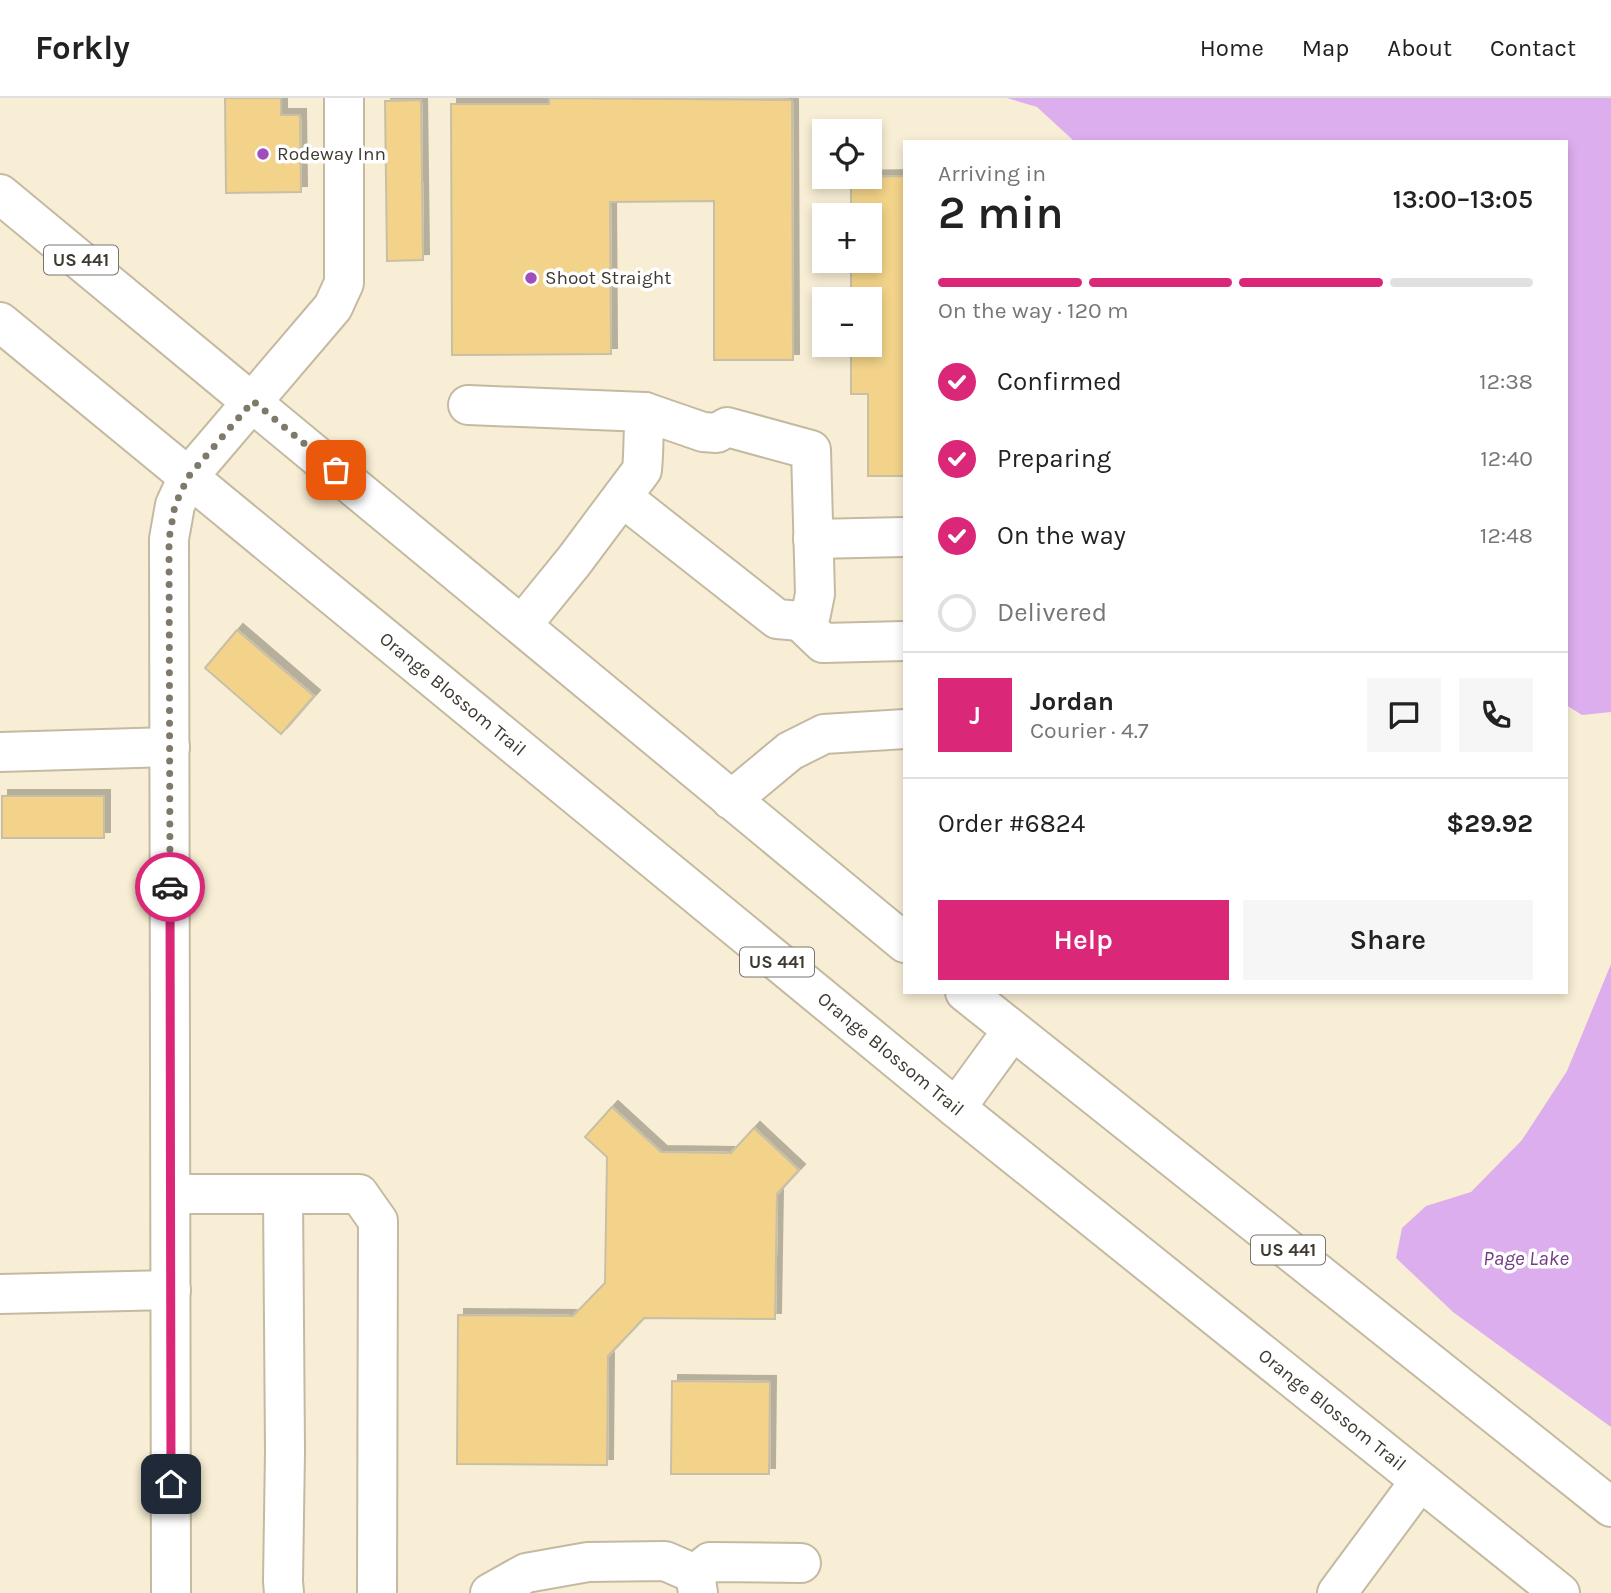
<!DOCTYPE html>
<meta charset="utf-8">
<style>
:root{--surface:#fff;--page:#f6f6f6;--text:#222;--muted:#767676;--line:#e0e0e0;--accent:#db2777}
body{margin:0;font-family:Karla,sans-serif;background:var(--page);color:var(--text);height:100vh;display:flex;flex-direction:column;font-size:26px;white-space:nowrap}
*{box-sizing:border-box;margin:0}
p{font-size:23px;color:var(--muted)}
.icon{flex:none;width:38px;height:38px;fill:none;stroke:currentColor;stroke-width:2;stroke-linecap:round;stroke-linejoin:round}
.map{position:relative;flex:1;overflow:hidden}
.side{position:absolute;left:903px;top:42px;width:665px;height:854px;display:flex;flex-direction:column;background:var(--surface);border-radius:0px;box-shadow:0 4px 10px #0003}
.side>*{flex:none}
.tools{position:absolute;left:812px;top:21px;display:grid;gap:14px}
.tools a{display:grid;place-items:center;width:70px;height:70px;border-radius:0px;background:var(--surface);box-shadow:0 4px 10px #0003;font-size:35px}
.pin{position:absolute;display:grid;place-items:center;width:60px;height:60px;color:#fff;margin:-30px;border-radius:14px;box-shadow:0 4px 10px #0006}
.courier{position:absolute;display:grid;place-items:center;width:70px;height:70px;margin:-35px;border:5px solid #db2777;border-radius:50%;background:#fff;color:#222;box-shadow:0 2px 9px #0007}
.summary em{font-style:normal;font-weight:600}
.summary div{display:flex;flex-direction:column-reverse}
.summary{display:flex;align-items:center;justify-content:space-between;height:119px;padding:0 35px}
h1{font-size:46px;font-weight:600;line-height:52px}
.bar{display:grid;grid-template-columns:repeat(4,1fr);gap:10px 7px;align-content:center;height:84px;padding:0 35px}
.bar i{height:9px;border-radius:5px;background:var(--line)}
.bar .current{background:var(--accent)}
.bar p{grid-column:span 4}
.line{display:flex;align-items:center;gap:18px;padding:0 35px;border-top:2px solid var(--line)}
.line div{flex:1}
.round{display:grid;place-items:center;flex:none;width:74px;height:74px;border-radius:0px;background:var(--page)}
ol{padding:0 35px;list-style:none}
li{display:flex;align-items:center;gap:21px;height:77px}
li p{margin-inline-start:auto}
li .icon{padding:7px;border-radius:50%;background:var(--accent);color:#fff;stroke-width:4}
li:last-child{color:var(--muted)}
li i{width:38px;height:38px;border:4px solid var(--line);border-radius:50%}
.button{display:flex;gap:14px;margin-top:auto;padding:14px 35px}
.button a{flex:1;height:80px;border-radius:0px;background:var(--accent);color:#fff;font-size:28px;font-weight:600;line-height:80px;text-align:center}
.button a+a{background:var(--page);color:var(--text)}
header{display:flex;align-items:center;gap:42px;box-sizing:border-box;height:98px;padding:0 35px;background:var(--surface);border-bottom:2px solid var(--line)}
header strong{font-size:33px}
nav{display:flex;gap:38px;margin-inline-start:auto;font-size:24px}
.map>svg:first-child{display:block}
</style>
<header>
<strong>Forkly</strong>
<nav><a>Home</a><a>Map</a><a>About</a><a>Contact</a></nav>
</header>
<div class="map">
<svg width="1611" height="1495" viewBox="0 0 1611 1495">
<defs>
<filter id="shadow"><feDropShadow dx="6" dy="-6" stdDeviation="0" flood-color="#0004"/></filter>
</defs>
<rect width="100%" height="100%" fill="#f8eed5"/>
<g fill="#dcaeed">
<polygon points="1007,0 1611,0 1611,614 1582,617 1566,607 1566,44 1075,44 1037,9"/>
<polygon points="1611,866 1611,1329 1453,1214 1396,1160 1402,1130 1426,1108 1471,1094 1522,1042 1567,973"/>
</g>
<g fill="#f2d389" stroke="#c9bfa7" stroke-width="2" filter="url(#shadow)">
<polygon points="225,0 281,0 281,17 300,17 301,94 226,95"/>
<polygon points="549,0 792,2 793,262 714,262 714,103 610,104 611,256 452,257 451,6 549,6"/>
<polygon points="421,2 423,162 387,163 385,3"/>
<polygon points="905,78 905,378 868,378 868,296 851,296 851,247 870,247 870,201 851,201 851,163 870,163 870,117 851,117 851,79"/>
<polygon points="237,532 314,598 281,636 205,570"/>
<rect x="2" y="698" width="102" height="42"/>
<polygon points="612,1009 661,1054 731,1055 754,1030 799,1072 777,1096 775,1221 644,1220 608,1258 607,1367 457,1366 458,1217 573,1218 605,1185 607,1059 585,1039"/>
<polygon points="672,1283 770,1284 769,1376 671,1376"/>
</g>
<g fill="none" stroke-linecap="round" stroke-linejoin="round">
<g stroke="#c4baa2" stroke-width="42">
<g id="minor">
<path d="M468 307 645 314C643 333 644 352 642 372L574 463 522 527"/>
<polyline points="622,399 777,521 800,523 811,516 815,496 811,352 727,329 717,335 703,334 645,314"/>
<polyline points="813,441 905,439"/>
<polyline points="800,523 823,545 905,543"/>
<polyline points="0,654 170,649"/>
<polyline points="731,702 790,653 824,636 905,631"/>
<polyline points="171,1096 359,1096 378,1123 377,1495"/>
<polyline points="283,1096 285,1353 283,1483 284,1495"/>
<polyline points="0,1196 171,1192"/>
<polyline points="695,1476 710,1464 801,1465"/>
<polyline points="171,1495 169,441 175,407 188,379 333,209 344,185 344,0"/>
<polyline points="490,1495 526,1475 588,1464 665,1463 695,1476 698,1495"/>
<polyline points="1337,1495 1420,1383"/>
</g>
</g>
<g stroke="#c4baa2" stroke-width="42">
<g id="major">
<polyline points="0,96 905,845"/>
<path id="s1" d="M0 224 956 1010 1560 1495"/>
<polyline points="965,894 1611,1409"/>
<polyline points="956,1010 1012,933"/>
</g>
</g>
<use href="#minor" stroke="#fff" stroke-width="38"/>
<use href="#major" stroke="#fff" stroke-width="38"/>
</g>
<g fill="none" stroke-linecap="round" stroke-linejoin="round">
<polyline stroke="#7f796a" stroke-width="7" stroke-dasharray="0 12.6" points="170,789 169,441 175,407 188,379 253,303 336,372"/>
<polyline stroke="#db2777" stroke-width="9" points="170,789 171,1386"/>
</g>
<g fill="#a14ebd" stroke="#fff" stroke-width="2.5">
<circle cx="263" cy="56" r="7"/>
<circle cx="531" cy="180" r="7"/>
</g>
<g text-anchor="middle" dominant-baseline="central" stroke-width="7" stroke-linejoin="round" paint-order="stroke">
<g fill="#fff" stroke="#78756e" stroke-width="2">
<rect x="44" y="147.5" width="74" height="29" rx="5"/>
<rect x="740" y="849.5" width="74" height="29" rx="5"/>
<rect x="1251" y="1137.5" width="74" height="29" rx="5"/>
</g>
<g font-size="18" font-weight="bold" fill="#3e3a30">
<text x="81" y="162">US 441</text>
<text x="777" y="864">US 441</text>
<text x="1288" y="1152">US 441</text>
</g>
<g font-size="19" fill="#3e3a30" stroke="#fff" text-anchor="start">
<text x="277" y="56">Rodeway Inn</text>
<text x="545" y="180">Shoot Straight</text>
</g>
<g font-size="19" fill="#3e3a30" stroke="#fff">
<text stroke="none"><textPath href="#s1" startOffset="586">Orange Blossom Trail</textPath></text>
<text stroke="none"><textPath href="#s1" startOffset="1153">Orange Blossom Trail</textPath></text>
<text stroke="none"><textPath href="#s1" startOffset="1720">Orange Blossom Trail</textPath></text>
</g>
<g font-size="21" font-style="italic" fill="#733c86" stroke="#fff">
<text x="1526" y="1160">Page Lake</text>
</g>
</g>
</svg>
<div class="tools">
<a><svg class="icon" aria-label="locate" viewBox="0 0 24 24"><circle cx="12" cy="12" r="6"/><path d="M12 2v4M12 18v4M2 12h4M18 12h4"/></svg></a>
<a>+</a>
<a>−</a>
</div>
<div class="pin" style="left:336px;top:372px;background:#ea580c"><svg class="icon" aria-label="bag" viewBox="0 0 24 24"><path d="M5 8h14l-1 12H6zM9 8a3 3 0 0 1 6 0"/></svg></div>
<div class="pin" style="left:171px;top:1386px;background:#1f2937"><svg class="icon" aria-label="home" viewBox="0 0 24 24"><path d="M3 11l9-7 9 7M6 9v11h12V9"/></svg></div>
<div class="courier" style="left:170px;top:789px"><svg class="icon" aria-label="car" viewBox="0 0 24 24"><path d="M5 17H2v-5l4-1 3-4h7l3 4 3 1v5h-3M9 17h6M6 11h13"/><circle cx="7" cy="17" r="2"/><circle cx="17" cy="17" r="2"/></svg></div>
<section class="side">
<div class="summary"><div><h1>2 min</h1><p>Arriving in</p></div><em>13:00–13:05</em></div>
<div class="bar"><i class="current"></i><i class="current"></i><i class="current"></i><i></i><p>On the way · 120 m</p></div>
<ol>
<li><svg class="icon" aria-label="check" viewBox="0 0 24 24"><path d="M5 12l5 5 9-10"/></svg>Confirmed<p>12:38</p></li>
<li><svg class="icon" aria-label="check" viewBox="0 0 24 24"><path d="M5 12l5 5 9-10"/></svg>Preparing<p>12:40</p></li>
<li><svg class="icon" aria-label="check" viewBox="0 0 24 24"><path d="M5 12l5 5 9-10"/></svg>On the way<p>12:48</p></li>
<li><i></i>Delivered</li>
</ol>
<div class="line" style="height:126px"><b class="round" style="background:var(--accent);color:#fff">J</b><div><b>Jordan</b><p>Courier · 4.7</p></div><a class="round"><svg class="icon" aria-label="chat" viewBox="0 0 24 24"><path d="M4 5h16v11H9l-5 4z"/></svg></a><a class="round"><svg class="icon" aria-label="phone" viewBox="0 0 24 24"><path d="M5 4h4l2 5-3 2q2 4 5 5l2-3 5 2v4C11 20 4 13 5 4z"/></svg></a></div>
<div class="line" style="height:91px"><div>Order #6824</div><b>$29.92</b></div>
<div class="button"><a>Help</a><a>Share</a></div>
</section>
</div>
